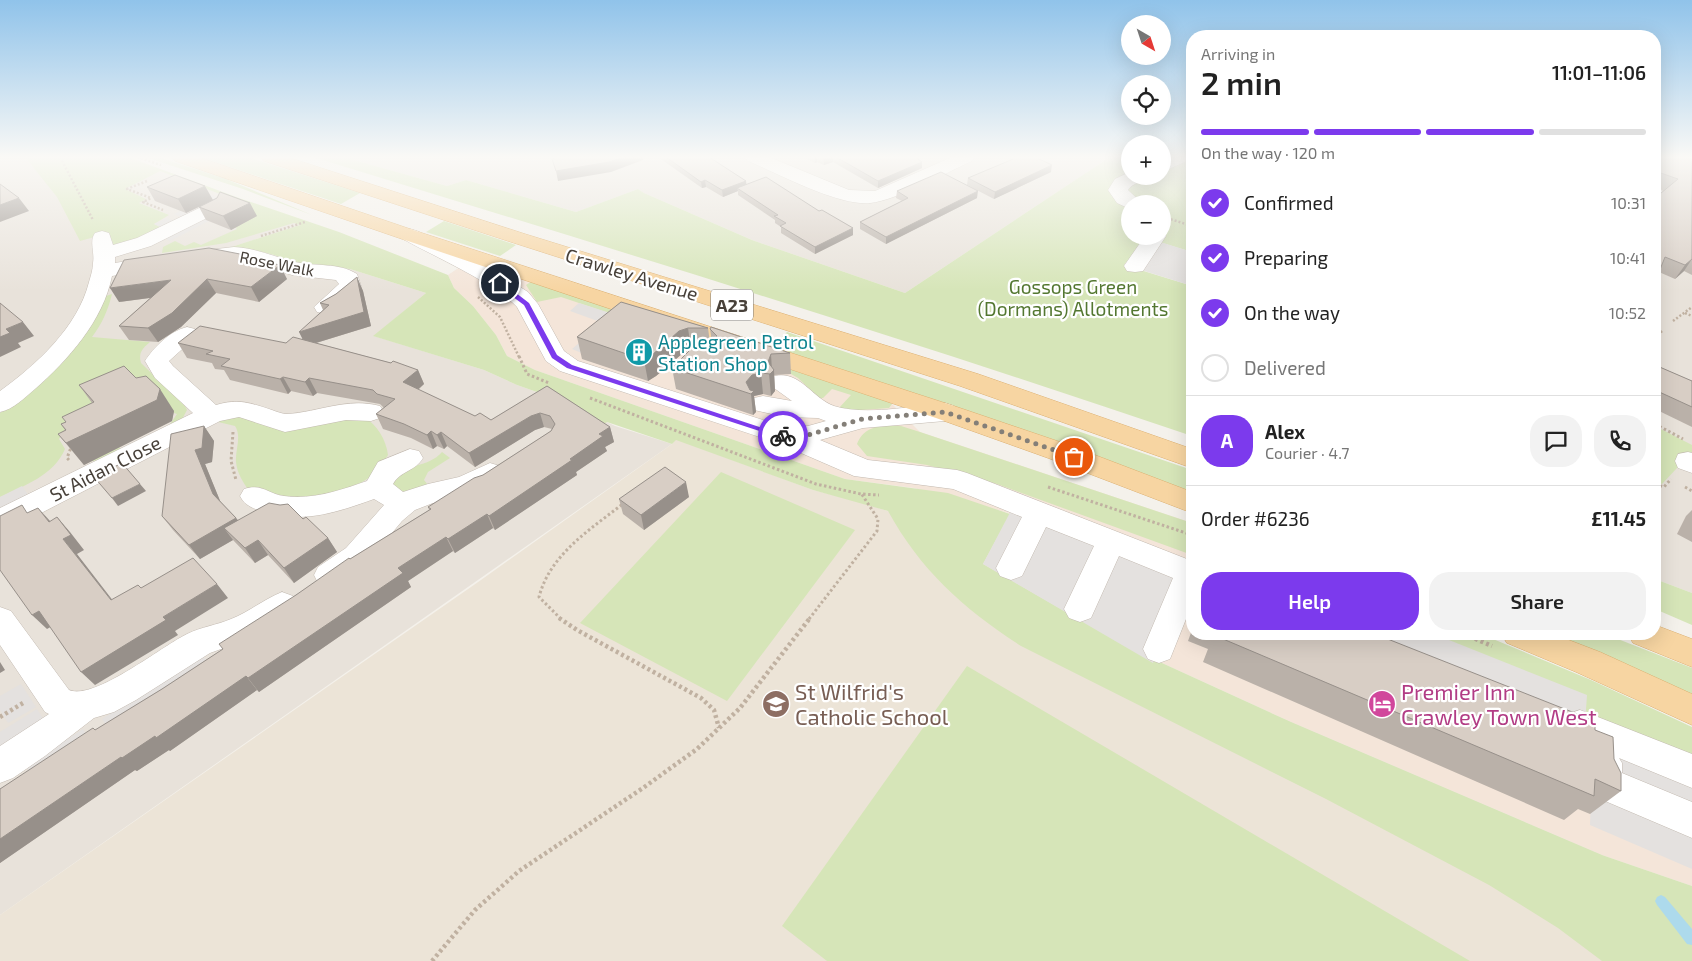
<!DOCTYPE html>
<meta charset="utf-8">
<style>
:root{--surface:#fff;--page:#f2f2f2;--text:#222;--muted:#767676;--line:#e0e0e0;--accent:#7c3aed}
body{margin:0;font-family:"Exo 2",sans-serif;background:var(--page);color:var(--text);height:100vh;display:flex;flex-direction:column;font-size:19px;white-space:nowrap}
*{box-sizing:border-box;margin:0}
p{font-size:16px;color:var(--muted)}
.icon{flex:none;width:28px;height:28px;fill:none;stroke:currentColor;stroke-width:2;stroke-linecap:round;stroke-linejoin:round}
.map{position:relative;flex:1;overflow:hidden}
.side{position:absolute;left:1186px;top:30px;width:475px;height:610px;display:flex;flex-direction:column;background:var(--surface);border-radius:20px;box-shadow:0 5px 20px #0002}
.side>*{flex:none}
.needle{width:32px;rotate:141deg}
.controls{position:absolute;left:1121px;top:15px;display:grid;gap:10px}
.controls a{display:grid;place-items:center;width:50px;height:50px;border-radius:50%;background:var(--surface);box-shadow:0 5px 20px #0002;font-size:25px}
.pin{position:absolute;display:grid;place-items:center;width:42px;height:42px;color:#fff;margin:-21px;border:2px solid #fff;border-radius:50%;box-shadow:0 1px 5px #0007}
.courier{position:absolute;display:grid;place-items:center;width:50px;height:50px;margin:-25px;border:4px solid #7c3aed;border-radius:50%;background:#fff;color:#222;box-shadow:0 1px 6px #0007}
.summary em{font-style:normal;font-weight:600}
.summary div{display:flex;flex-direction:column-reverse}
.summary{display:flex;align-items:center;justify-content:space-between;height:85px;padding:0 15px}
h1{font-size:32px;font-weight:600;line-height:38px}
.bar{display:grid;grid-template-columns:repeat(4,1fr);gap:8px 5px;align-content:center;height:60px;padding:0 15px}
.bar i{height:6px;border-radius:4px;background:var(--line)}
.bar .current{background:var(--accent)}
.bar p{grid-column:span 4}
.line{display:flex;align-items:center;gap:12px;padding:0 15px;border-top:1px solid var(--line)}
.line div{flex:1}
.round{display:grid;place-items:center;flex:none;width:52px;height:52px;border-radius:20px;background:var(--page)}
ol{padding:0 15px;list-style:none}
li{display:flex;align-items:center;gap:15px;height:55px}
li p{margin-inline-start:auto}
li .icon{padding:5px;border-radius:50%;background:var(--accent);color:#fff;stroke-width:4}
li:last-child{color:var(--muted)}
li i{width:28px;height:28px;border:2px solid var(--line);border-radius:50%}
.action{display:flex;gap:10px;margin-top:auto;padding:10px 15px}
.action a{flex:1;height:58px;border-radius:20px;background:var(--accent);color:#fff;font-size:20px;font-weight:600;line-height:58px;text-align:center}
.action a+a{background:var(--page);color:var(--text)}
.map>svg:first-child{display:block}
</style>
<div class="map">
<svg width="1692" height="961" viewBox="0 0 1692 961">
<rect width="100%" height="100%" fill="#f4f1eb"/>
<g fill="#e8e2da">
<polygon points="0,157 25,157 30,162 140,163 301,225 222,250 254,250 324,268 350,269 426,293 374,336 484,370 517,385 568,403 615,426 672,444 0,915"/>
<polygon points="343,157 1110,157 905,293 752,240 644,193 638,189 576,212 466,180 447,186"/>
<polygon points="1655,157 1692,157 1692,593 1655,579 1655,203 1665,192 1655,189"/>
</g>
<polygon fill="#f4e5d9" points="469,261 889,401 920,432 1192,523 1192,634 1434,634 1692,764 1692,886 1602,855 1291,722 1162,663 1077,618 983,564 1009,513 914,488 845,479 535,370 507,356 496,335 473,306 454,288 448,275"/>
<polygon fill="#ece4d7" points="676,439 813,490 864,503 992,547 983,564 1153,663 1602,855 1678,961 0,961 0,915 481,580 672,444"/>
<g fill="#d6e5b8" fill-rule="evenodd">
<path d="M25 157H128L239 198 339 232 448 275 454 288 473 306 496 335 507 356 535 370 845 479 948 493 1010 514 983 564 1077 618 1162 663 1291 722 1602 855 1692 886V961H1602L1558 928 1489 885 1326 799 1021 646C964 609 921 571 888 511L813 490 676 440 672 444 607 422 599 427 568 403 517 385 484 370 373 336 426 293 350 269 302 265 274 255 254 250 219 251 300 225 294 223 226 243 162 253 163 247 175 241 185 246 194 242 201 245 237 229 235 227 243 203 160 171 125 189 146 199 139 203 169 215 154 224 161 227 134 240 114 246 109 233 80 241 57 197Z"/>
<polygon points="145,157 158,157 226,179 312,215 243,189"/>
<polygon points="200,157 248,157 360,193 341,204"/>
<path d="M313 157H343L447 186 466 180 576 212 638 189 644 193 752 240 905 293 1110 157H1130V176H1162L1163 157H1192V252L1146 238 1124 265 1186 284 1192 275V436C901 337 607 247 313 157ZM1130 204H1162V236H1130Z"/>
<polygon points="444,221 516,245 500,256 426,232"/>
<polygon points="532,281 889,401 892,404 889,408 847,411 838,409 851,395 832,389 823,398 819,398 798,378 791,374 561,297 537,302 526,285"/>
<path d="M112 294C108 310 102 324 92 337L150 342C143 348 138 352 141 363L185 406 187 410 180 423 111 458 82 463 118 446 122 450 168 427 177 414 174 413 163 402 67 427 59 439 65 449C54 475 24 486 0 497V413L30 390 106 296Z"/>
<polygon points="787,332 1192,470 1192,492 1023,430 772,347"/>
<path d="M223 417H364C377 425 386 439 388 455L375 474 351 489 292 500 265 492 259 487 249 491C243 482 237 473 236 462 235 450 242 437 235 426L214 421Z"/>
<path d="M884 425 901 426 920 432 1192 523V555L997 484 927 465 867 456 857 444C863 430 871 428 884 425Z"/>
<polygon points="1655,426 1692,445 1692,452 1662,484 1655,482"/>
<path d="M442 452 450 458 428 472 424 480 428 485 411 494 395 490 390 475C406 464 428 468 442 452Z"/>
<polygon points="721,472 855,530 727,701 580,623"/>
<polygon points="1655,579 1692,593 1692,625 1655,609"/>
<polygon points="1434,634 1481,634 1591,680 1692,727 1692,764 1586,718"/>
<polygon points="1542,634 1605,634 1692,668 1692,699"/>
<polygon points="967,666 1470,961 827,961 782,926"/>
</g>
<g fill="#e4e1df">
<polygon points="211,195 238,206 170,241 150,232 160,227 154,224 167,218 177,222 184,218 174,214"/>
<polygon points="1157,241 1192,252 1192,275 1186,284 1138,269"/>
<polygon points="579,303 613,314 584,354 572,349 603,323 570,311"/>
<polygon points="22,486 29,496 0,511 0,497"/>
<polygon points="1015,503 1190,572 1153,663 983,564"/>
<polygon points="1375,634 1434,634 1587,695 1585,724 1692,767 1692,869 1590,825 1592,765 1372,642"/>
<polygon points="202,655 213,669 112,734 102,719"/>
<polygon points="21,684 36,707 8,723 0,710 0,696"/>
<polygon points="37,709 46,723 0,751 0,732"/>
<polygon points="83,729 92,744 35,781 26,766"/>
</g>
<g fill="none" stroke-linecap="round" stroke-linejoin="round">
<polygon fill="#addaec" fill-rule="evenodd" points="1661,895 1665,897 1692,929 1692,945 1687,944 1657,905 1655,901 1657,897"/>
<g stroke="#c3bab1" stroke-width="1">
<g id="minor">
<path d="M745 157H769L849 190 875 191 952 157H975L972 161C945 173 898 200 870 203 838 206 779 174 748 161Z"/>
<polygon points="1168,157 1190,157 1187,161 1162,172 1162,159"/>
<path d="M1130 172V176H1146C1142 183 1132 183 1128 190L1143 204H1130V209L1117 203 1108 190 1115 179Z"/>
<path d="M216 200 223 202 226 206 223 210 151 246 115 257V263L157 256 165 257 168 262 165 267 112 276C103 321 68 360 35 389 24 398 14 409 0 412V391C36 365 78 327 89 282 91 275 93 269 93 263 95 253 89 241 95 233L102 231 109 233 113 245 137 238Z"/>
<path d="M410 229 417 231 498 273 528 292 538 304 564 351 578 361 788 428 808 426 826 421 818 418 785 417 754 410 750 404 754 398 763 396 792 401 774 388 771 382 774 376C800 370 812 398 834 406 865 416 912 406 945 403L954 406 958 412 954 418 945 421 863 428 820 440 868 460 957 470 967 473 1192 561V604L1170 659 1159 663 1148 659 1143 649 1173 578 1119 556 1091 618 1080 622 1069 618 1064 609 1094 546 1046 527 1022 576 1011 580 1000 576 996 568 1022 517 953 489 854 476 778 443 560 371 546 361 517 307C493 282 435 257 403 239L400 235 403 231Z"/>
<polygon points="1162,231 1166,236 1143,271 1135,272 1127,271 1124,266 1145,236 1162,236"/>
<path d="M234 247C256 248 274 257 295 262 316 267 338 262 357 274L361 286C352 300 334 316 317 312L314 307 339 284 336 280 292 275 247 261H207L200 259 196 255 200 251Z"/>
<path d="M187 327 195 329 199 334 169 361 173 366 216 405C239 398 250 403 272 410 277 412 283 414 287 414 319 412 348 397 380 406L384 412 380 418 371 421 346 420 285 432 239 417 220 421 10 529 0 532V508L193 413 155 378 145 361C154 347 170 331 187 327Z"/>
<path d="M410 449 419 451 423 458C416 471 400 471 393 484L403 492 428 484 459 477 490 463 500 466 504 473 500 480 476 493 433 503 415 510 402 521 366 564 340 583 329 587 318 583 314 575 318 567 346 548 384 505 374 499C338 512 303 524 265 512 254 509 245 506 240 496L244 489C262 483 268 494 284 496 313 500 341 490 367 481L378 462Z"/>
<polygon points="1688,452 1692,453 1692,473 1678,468 1675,461 1678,454"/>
<path d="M282 592 293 596 298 605 293 614 254 637 210 653 136 700 114 712 94 718 45 756 13 778 0 783V746L49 714 45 712 0 645V607L11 611 69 690C94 701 162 646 187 634 201 627 217 625 231 619 249 612 264 599 282 592Z"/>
<path d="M1580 710 1692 754V788L1619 758 1622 763V773L1692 802V838L1591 795C1584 780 1585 767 1591 751L1598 749 1568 736 1563 725 1568 714Z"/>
</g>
</g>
<g stroke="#dcb072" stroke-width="1">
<g id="major">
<polygon points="172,157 198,157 416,231 954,406 1066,444 1192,492 1192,513 1048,458 936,418 402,239 175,161"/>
<polygon points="261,157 287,157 525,234 978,374 1192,449 1192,468 960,386 511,242 264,161"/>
<polygon points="1655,625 1692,639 1692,667 1633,643 1628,634 1655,634"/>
<polygon points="1502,634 1553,634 1600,652 1692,694 1692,725 1576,672 1507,643"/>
</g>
</g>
<g stroke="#c0b1a1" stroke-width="2.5" stroke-dasharray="2 2" stroke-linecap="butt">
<polyline points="60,157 93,220"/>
<polyline points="137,157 161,165"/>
<polyline points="147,181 127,189 151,198 143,202 163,210"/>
<polyline points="1655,188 1663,190"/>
<polyline points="1655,191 1665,192"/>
<polyline points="1167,218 1192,226"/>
<polyline points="261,236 305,222"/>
<polyline points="478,297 500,317 519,357"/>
<polyline points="1685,313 1692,316"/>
<polyline points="1673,321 1692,307"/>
<polyline points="1655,338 1662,331"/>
</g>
<g stroke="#c0b1a1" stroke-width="3" stroke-dasharray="2.5 2.5" stroke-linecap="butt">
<polyline points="519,356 527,374 549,383"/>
<polyline points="590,398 816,484 861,494 879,495"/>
<polyline points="1655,424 1683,439"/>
<polyline points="233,432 231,461 236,480"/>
<polyline points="69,460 67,458 72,445"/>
<polyline points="1655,484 1664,487 1671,479"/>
<polyline points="1048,487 1192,535"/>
<polyline points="1685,487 1692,491"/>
<path d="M561 619 539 597C550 554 591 529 624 503"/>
<polyline points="809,619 877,531 878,519 861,493"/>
</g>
<g stroke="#c0b1a1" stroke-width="4.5" stroke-dasharray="3 3" stroke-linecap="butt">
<polyline points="559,618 577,630 701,698 714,710 719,728"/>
<polyline points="1464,634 1492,646"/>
<polyline points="0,717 23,703"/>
<polyline points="432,961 475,910 519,871 643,788 697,749 740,708 810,618"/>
</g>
<use href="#minor" fill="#fff" fill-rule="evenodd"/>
<use href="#major" fill="#f7d5a2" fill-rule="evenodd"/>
</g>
<g fill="#bab1a9">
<polygon points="658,157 709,157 746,181 746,184 819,211 853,228 853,235 815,254 781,233 781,227 775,223 775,220 738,195 738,191 723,197 706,187 702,188"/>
<polygon points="804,157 915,157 922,168 878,188 833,162 824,165 817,162 815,163"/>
<polygon points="1655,157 1692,157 1692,275 1684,271 1675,279 1659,272 1664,191 1655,187"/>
<polygon points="1051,172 994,199 967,185 968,178"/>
<polygon points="147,187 213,200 186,213 155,201"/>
<polygon points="897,191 977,198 886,244 860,229 860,222 902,201 896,198"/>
<polygon points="199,207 257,216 231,230 206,220"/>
<polygon points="245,255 246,258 287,279 259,302 216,293 181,327 158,342 129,340 119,326 150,298 119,302"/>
<polygon points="357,277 363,291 371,326 316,343 418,370 424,384 418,390 475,416 491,420 547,386 610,427 614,442 605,447 607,451 576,472 577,475 495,530 493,528 455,553 453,551 408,581 411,587 259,692 257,690 170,751 169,750 137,771 135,770 0,863 0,789 162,689 223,649 296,595 350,559 429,510 428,507 483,475 551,431 552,429 544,427 535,430 475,467 447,446 444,449 437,446 433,449 411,438 383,429 376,414 384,408 380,404 317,393 313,396 291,391 288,394 230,380 224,370 215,369 212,363 187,358 178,343 286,343 302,339 323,310 320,303 336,294"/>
<polygon points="621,302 708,328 710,343 712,342 710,329 790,353 791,374 774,375 775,391 771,396 763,394 754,396 756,412 753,415 676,389 672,368 691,349 683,353 656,376 648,381 582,359 577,337"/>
<polygon points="1655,365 1692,381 1692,427 1655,409"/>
<polygon points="136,378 174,411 172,421 84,465 58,434 65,430 61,424 66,422 92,403 79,385"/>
<polygon points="204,426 214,441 212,462 205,464 220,501 238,520 303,519 328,538 337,552 294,583 268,555 255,563 233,540 200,559 173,530 162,516"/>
<polygon points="689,497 644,530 623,514 619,499"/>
<polygon points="1692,510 1692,542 1677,534 1686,516"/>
<polygon points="1192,630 1192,634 1375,634 1595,730 1614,759 1621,791 1590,814 1578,809 1564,820 1203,662 1208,649 1188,641"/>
</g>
<g fill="#97908a">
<polygon points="623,157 643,157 643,160 611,172 558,181 556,171"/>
<polygon points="815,157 817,157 817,162 815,163"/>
<polygon points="829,157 833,157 833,162 824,165 824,159"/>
<polygon points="922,162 922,168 878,188 878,181"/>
<polygon points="1052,165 1051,172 994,199 995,192"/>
<polygon points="705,180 706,187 702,188 701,182"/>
<polygon points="746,181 747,188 737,188 738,191 723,197 722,190"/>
<polygon points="205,186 213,200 186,213 178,199"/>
<polygon points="978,191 977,198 886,244 886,237"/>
<polygon points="19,198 29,211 0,222 0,205"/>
<polygon points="250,203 257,216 231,230 223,216"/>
<polygon points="853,228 853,235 815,254 815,247"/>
<polygon points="1692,259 1684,271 1675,279 1685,265"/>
<polygon points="280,265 287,279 259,302 251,287"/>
<polygon points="357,277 363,291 371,326 306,346 299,332 364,312"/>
<polygon points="207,279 216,293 181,327 158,342 148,328"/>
<polygon points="171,280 179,294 119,302 110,288"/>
<polygon points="23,322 34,336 18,343 21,347 0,357 0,337 6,329"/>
<polygon points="688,328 691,349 683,353 656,376 648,381 644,360 679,331"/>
<polygon points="771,354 772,371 774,370 775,391 771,396 768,362"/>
<polygon points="418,370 424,384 409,397 403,382"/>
<polygon points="761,373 763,394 754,396 756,412 753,415 751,394 746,382 752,375"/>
<polygon points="283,377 291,391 288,394 280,379"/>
<polygon points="309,378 317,393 313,396 305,382"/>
<polygon points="160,389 174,411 172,421 84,465 66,443"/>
<polygon points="540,413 544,427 535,430 475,467 469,453 531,416"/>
<polygon points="204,426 214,441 212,462 205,464 223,508 213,494 195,450"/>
<polygon points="610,427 614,442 605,447 607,451 576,472 577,475 495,530 489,516 599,434"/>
<polygon points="431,431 437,446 433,449 427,435"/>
<polygon points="441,432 447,446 444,449 437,435"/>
<polygon points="686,482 689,497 644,530 641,515"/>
<polygon points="140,484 146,491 118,506 112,498"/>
<polygon points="38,508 51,522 49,522"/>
<polygon points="487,514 493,528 455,553 448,539"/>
<polygon points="57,517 70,532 84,550 77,554 124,615 111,600 63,539"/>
<polygon points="236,518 246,532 224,528 233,540 200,559 189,545"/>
<polygon points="446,537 453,551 408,581 411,587 259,692 248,678 398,568"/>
<polygon points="328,538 337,552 294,583 284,568"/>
<polygon points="258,540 268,555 255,563 245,548"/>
<polygon points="217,584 228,598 175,631 178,635 95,685 81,672 163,617"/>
<polygon points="39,611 54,625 47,629 32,615"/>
<polygon points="0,662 5,670 0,673"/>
<polygon points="246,676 257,690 170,751 169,750 137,771 135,770 0,863 0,839 121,757"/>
</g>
<g fill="#d8cec5" stroke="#97908a">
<polygon points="559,157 623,157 609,162 556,171 552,159"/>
<polygon points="666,157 709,157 746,181 722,190 705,180 701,182"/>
<polygon points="820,157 829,157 824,159"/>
<polygon points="836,157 915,157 922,162 878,181"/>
<polygon points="1018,157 1035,157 1052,165 995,192 968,178"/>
<polygon points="1655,157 1692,157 1692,259 1685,265 1665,257 1655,282 1655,198 1678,179 1655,171"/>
<polygon points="941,172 978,191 886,237 860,222 908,198 897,191"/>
<polygon points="175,175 205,186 178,199 147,187"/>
<polygon points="766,177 819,211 822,210 853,228 815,247 780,226 786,223 774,216 778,215 737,188"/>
<polygon points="0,184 19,198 0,205"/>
<polygon points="220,192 250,203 223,216 199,207 217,198"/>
<polygon points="209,248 245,255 241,257 280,265 251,287 207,279 172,313 148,328 119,326 171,280 110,288 124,260"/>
<polygon points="357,277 364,312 299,332 329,305 320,303 336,294"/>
<polygon points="621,302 708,328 688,328 679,331 652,355 644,360 577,337"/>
<polygon points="0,303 23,322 6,329 10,333 0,337"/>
<polygon points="200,326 286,343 293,337 391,363 393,361 418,370 403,382 475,416 480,413 491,420 547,386 610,427 599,434 603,436 570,459 572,460 489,516 487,514 448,539 446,537 398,568 403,573 248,678 246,676 156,738 155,736 122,758 121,757 0,839 0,789 93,728 95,730 162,689 223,649 219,644 296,595 349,558 350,559 431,509 428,507 474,478 483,475 551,431 555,424 550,416 540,413 531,416 469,453 441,432 437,435 431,431 427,435 404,424 376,414 395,399 377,394 373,390 309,378 305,382 283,377 280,379 221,366 230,359 206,354 213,351 178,343"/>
<polygon points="711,327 790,353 771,354 768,362 774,370 770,374 761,373 752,375 746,382 750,390 754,391 751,394 672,368 693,347 713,342 717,336 710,329"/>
<polygon points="1655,365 1692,381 1692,407 1655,390"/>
<polygon points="124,366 136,378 146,376 160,389 157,400 66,443 58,434 66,430 61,424 66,422 62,417 94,402 79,385"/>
<polygon points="204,426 202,448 195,450 213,494 236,518 189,545 162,516 171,434"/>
<polygon points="122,463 140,484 112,498 94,477"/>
<polygon points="665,467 686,482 641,515 619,499"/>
<polygon points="269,503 280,505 288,504 303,519 306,517 328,538 284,568 258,540 245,548 224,528"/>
<polygon points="22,505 27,513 38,508 49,522 57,517 71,535 63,539 111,600 138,585 141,588 193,558 217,584 163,617 166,620 81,672 39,611 32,615 0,570 0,516"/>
<polygon points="1217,634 1375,634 1595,721 1595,730 1613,737 1614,759 1621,773 1621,791 1595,779 1594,796 1216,636"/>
</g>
<linearGradient id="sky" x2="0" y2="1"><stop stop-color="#90c3ea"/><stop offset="0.54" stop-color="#faf9f6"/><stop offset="1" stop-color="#faf9f6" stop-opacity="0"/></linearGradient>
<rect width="1692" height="291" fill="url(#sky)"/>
<polygon fill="#7c3aed" points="497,282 502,282 529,303 557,355 572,365 787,436 781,438 567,368 552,358 524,305 497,285"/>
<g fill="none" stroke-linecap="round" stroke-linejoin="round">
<polyline stroke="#847f78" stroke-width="5" stroke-dasharray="0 9" points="783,436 787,437 808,435 862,419 945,412 1074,457"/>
</g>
<defs>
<g id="building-disc" transform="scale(1.4375)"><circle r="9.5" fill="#0f9aa8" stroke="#fff"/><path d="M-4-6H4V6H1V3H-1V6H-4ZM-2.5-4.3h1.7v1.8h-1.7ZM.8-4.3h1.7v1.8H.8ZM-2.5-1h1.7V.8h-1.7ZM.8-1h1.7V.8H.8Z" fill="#fff"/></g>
<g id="school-disc" transform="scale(1.4375)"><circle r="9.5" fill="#8d6e63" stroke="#fff"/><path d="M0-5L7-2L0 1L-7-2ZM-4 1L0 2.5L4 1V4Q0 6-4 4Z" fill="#fff"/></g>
<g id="hotel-disc" transform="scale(1.4375)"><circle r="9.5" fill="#d1479c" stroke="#fff"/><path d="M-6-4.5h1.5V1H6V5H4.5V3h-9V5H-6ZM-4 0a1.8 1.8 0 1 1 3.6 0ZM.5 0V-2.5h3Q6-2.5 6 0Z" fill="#fff"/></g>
</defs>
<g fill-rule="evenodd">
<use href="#building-disc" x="639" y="352"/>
<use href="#school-disc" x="776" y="704"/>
<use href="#hotel-disc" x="1382" y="704"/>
</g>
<g text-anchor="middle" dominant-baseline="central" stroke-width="4.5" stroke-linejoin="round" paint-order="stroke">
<g font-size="16" fill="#48413a" stroke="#fff">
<text transform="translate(277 263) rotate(11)">Rose Walk</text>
</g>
<rect fill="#fff" stroke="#7f7a75" stroke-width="1" x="711" y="289.5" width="42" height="31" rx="4"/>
<g font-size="18" font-weight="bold" fill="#48413a">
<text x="732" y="305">A23</text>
</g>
<g font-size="19" fill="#48413a" stroke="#fff">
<text transform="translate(632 274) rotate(17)">Crawley Avenue</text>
<text transform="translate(105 468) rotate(-27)">St Aidan Close</text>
</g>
<g font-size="19" fill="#537730" stroke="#fff">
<text x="1073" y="286">Gossops Green<tspan x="1073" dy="22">(Dormans) Allotments</tspan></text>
</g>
<g font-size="19" fill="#0d838f" stroke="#fff" text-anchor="start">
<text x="658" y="341">Applegreen Petrol<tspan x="658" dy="22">Station Shop</tspan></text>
</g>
<g font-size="22" fill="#785e54" stroke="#fff" text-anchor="start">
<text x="795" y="691">St Wilfrid's<tspan x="795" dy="25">Catholic School</tspan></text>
</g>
<g font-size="22" fill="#b23c85" stroke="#fff" text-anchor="start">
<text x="1401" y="691">Premier Inn<tspan x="1401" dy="25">Crawley Town West</tspan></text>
</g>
</g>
</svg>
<div class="controls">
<a><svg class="needle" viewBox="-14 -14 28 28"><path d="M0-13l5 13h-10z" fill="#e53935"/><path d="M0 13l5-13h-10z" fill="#767676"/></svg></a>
<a><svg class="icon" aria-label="locate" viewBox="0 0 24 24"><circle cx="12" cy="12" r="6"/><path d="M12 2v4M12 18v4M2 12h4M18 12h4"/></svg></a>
<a>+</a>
<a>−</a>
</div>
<div class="pin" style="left:1074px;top:457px;background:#ea580c"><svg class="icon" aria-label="bag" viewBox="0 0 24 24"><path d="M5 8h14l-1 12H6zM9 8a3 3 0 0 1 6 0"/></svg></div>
<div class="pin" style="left:500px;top:283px;background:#1f2937"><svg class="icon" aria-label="home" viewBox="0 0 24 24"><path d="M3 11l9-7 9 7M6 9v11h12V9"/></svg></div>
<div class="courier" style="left:783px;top:436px"><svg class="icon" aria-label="bike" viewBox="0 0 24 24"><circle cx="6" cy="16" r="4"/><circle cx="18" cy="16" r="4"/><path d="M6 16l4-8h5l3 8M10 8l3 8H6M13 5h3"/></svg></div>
<section class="side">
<div class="summary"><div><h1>2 min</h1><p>Arriving in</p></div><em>11:01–11:06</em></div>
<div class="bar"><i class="current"></i><i class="current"></i><i class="current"></i><i></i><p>On the way · 120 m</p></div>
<ol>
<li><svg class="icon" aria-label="check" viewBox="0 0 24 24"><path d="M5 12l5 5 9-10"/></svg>Confirmed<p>10:31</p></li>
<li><svg class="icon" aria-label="check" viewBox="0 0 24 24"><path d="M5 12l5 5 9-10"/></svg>Preparing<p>10:41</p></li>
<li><svg class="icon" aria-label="check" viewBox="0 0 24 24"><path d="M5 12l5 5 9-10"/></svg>On the way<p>10:52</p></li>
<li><i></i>Delivered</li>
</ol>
<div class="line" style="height:90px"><b class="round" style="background:var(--accent);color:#fff">A</b><div><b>Alex</b><p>Courier · 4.7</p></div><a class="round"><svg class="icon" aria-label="chat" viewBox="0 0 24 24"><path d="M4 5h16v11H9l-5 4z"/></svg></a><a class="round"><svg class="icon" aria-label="phone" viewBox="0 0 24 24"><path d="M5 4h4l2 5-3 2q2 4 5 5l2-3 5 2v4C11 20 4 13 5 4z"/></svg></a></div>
<div class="line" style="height:65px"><div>Order #6236</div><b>£11.45</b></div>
<div class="action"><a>Help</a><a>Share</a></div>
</section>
</div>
